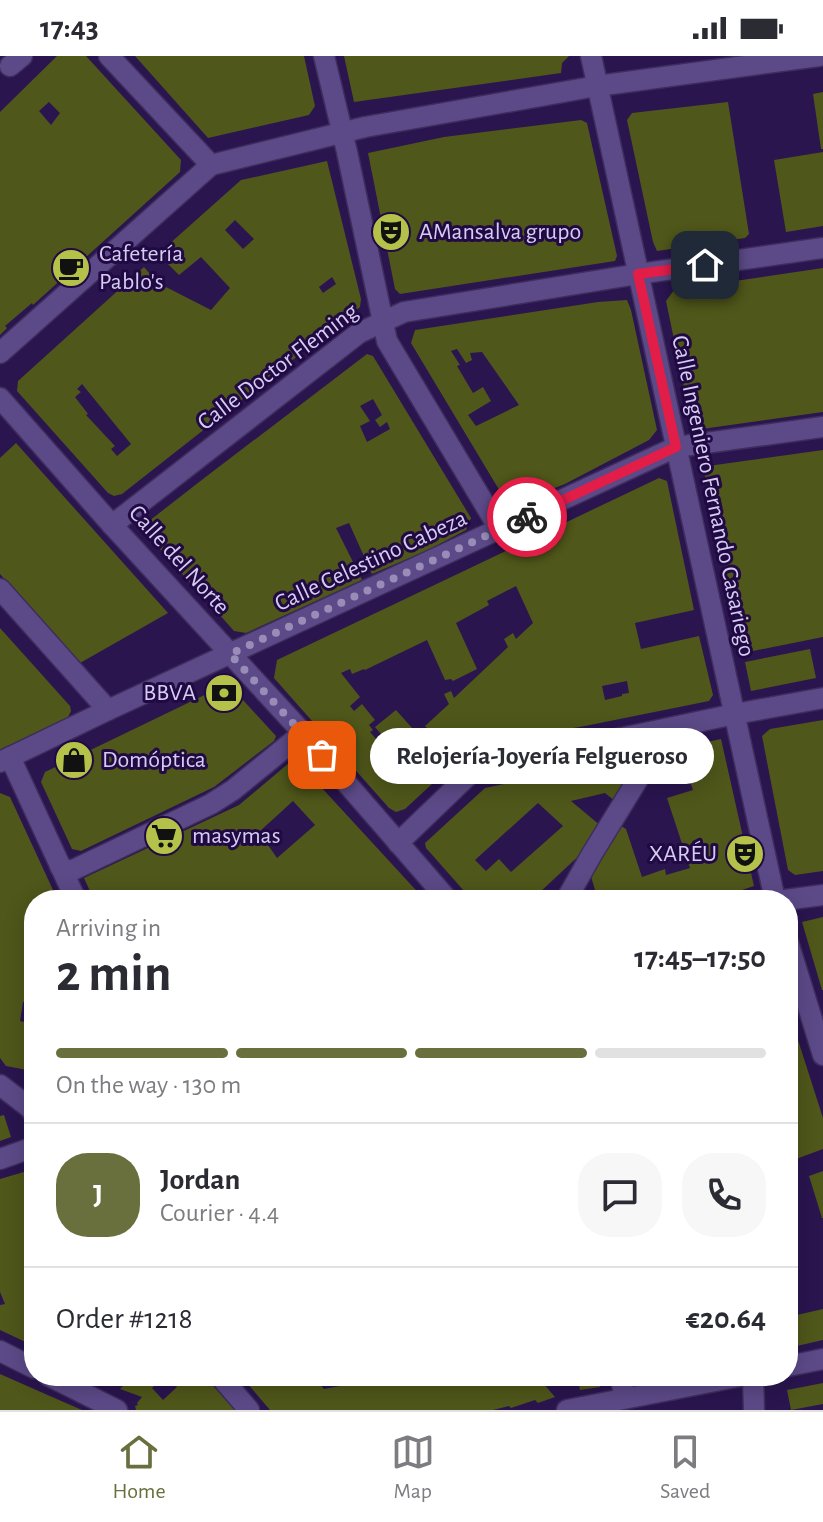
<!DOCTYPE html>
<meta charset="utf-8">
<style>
:root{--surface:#fff;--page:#f7f7f7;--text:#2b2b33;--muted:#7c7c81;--line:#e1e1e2;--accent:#696f3d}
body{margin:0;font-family:"Alegreya Sans",sans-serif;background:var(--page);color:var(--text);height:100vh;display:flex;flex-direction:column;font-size:30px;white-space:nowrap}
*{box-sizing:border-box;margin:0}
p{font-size:26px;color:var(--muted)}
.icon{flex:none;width:44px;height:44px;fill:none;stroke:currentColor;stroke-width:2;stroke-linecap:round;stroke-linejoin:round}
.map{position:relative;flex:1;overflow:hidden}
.side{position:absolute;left:24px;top:834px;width:774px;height:496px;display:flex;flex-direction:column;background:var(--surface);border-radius:32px;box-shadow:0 4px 20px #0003}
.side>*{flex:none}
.pin{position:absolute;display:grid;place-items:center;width:68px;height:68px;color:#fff;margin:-34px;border-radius:16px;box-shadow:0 4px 12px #0006}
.courier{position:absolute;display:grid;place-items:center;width:80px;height:80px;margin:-40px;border:6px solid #e11d48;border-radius:50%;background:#fff;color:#222;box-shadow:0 2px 10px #0007}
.bubble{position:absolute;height:56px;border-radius:28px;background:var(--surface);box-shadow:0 4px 20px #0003;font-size:26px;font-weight:600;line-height:56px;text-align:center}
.headline em{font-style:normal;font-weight:600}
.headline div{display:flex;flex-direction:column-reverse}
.headline{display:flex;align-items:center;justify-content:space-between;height:136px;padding:0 32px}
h1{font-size:52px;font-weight:600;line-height:60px}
.bar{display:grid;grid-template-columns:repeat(4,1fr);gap:12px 8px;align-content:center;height:96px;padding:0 32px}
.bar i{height:10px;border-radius:6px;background:var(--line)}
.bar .on{background:var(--accent)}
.bar p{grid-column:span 4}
.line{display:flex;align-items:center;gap:20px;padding:0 32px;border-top:2px solid var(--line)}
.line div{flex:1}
.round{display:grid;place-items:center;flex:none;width:84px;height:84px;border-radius:32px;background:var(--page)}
.status{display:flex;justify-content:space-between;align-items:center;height:56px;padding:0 40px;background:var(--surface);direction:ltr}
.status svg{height:22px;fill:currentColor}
.tabs{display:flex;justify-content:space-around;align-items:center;height:112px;border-top:2px solid var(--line);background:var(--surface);font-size:22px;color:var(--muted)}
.tabs a{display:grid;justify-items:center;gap:4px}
.tabs .on{color:var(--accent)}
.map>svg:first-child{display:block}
</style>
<div class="status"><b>17:43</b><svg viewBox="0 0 49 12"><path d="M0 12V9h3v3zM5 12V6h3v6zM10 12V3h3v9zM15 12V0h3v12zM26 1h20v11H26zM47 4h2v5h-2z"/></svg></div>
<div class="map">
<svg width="823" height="1354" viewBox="0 0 823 1354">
<rect width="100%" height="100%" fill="#2a154f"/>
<g fill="#50571a" fill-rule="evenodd">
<path d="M57 0H86L181 104 180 116 33 249 32 247 5 270 7 272 0 279V56ZM49 46 60 57 51 69 39 55Z"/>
<polygon points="135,0 304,0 315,50 309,59 208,82"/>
<polygon points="344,0 569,0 562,7 561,17 354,46"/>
<polygon points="823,36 823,93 821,93 813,38"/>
<polygon points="728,46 749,178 745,182 657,195 653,186 627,64 632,57"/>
<polygon points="581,64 587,67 617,200 615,205 400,238 395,233 368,97 444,81"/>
<polygon points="823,96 823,170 786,176 774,104"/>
<path d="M327 105 361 243 360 251 122 438 114 440 108 437 17 335 18 325 144 211 163 233 166 231 211 254 230 232 201 201 179 219 158 198 241 124ZM235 164 254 183 243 193 225 174ZM332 221 336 228 323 237 319 231ZM82 328 131 388 117 400 111 393 115 390 86 359 88 358 75 341 81 336 77 333Z"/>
<polygon points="823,212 823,356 702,373 691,365 666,245 674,234"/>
<path d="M627 244 631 254 657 374 649 384 565 428 516 447H507L411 287 415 274 598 246ZM457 293 466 307 472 304 470 297 482 296 519 349 476 370 468 359 491 345 483 331 473 337 457 310 460 309 451 295Z"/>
<path d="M367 298 373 300 471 462 466 474 426 495 372 518 349 467 336 472 362 524 246 577 234 575 211 549 216 544 209 537 205 540 201 538 200 534 203 530 196 523 191 528 146 477V471L149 465 203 423ZM373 343 382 359 375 364 380 371 387 366 390 373 367 386 360 370 370 365 360 350Z"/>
<polygon points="16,387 168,557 80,607 0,518 0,402"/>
<polygon points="823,394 823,581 743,597 704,416 708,410"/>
<path d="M659 422 667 425 694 554 635 567 641 593 699 580 713 639 709 645 585 670 474 689 405 753 396 756 389 752 274 622 277 604ZM516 530 533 567 516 583 513 577 504 583 508 591 454 642 451 635 444 638 449 648 425 670 429 674 419 684 426 689 411 704 413 707 401 719 387 706 392 701 370 676 373 674 369 669 375 664 362 648 354 655 350 650 360 641 341 617 350 613 352 618 364 613 365 614 427 584 445 624 451 623 453 625 477 613 456 567 489 549 487 545ZM627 625 629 637 622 638V640L605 644 602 630Z"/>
<polygon points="0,572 70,650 71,655 67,663 0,696"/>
<polygon points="810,593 816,622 751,635 745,606"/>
<polygon points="221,631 232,632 276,680 274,685 214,731 81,795 72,793 41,726 45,716"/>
<polygon points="396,654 413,673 392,691 375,671"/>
<polygon points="823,664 823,815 795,819 788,814 762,680 770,673"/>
<polygon points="721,683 754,830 712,844 573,844 574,841 595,834 590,817 618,768 626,773 642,821 665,813 666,819 690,812 667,742 693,734 679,692"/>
<path d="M633 701 636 711 615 745 605 737 571 745 601 770 584 795 539 837 550 844H472L426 792 425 787 485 732ZM538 747 563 770 511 816 499 803 486 815 475 804Z"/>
<path d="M298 706 425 844H129L126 837 118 841 120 844H94L84 822 239 749 289 707ZM293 745 315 769 277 802 259 776Z"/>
<polygon points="0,737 10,741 53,834 52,844 34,844 34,947 23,946 20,965 34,968 34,1001 32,1015 6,1010 0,1002"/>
<polygon points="823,861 823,934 822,934 802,866"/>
<polygon points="788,953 823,1062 823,1093 788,1106"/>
<polygon points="4,1059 11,1081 0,1085 0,1060"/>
<polygon points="34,1113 34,1290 0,1274 0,1249 5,1248 0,1236 0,1123"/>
<polygon points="823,1115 823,1162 822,1162 809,1120"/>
<polygon points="823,1253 823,1284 788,1292 788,1261"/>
<polygon points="0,1318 59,1344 82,1354 0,1354"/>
<polygon points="133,1320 164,1320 152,1332 163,1344 177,1331 167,1320 204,1320 235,1354 136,1354 135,1350 138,1349 137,1347 142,1341 120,1333"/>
<polygon points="241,1320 312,1320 324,1333 392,1320 537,1320 555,1341 538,1347 535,1344 511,1352 509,1350 493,1354 270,1354"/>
<polygon points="577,1320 597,1320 600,1331 580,1334"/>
<polygon points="823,1327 823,1348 791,1354 787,1334"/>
</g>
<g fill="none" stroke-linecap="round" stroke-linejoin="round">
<g stroke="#3e2d5d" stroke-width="23">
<g id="minor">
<polyline points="109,0 211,109"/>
<polyline points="324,0 347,96 387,285 500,474"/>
<polyline points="591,0 775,844"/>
<polyline points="10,10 22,0"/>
<polyline points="0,297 211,109 365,71 597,30 819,0"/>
<polyline points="0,342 112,469 303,677 448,844"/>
<polyline points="112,469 359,277 404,256 638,218 823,192"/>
<polyline points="0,533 108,654"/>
<polyline points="10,701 76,844"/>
<polyline points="0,706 108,654 676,391 823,371"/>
<polyline points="398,787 475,713 735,658 823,642"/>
<polyline points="60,810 66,814 73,814 211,748 233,734 303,677"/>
<polyline points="566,844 592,798 646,710 642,678"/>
<polyline points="785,844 823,839"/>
<polyline points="788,886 823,999"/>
<polyline points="0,1029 30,1052 34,1058"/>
<polyline points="0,1103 34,1091"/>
<polyline points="0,1295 34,1312"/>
<polyline points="788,1310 823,1303"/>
<polyline points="49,1320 117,1354"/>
<polyline points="220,1320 249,1354"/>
<polyline points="620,1320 625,1342"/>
<polyline points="753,1320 754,1354"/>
<polyline points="567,1354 741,1320"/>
</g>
</g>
<use href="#minor" stroke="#5c4a88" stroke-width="20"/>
</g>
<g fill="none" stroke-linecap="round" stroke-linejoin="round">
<polyline stroke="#998db8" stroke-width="8" stroke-dasharray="0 14.4" points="322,699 230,598 527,461"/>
<polyline stroke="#e11d48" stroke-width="10" points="527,461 676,391 638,218 705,209"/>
</g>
<defs>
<g id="theatre-disc" transform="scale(2)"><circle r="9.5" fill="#b5c249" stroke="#210a44"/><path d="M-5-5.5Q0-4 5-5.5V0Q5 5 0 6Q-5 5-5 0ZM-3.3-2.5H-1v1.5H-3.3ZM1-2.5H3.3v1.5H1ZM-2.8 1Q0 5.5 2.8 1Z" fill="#111"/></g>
<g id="cafe-disc" transform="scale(2)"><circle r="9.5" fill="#b5c249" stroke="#210a44"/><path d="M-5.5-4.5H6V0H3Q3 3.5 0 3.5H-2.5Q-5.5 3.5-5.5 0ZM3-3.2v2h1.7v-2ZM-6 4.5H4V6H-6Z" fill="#111"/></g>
<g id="bank-disc" transform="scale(2)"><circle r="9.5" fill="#b5c249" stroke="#210a44"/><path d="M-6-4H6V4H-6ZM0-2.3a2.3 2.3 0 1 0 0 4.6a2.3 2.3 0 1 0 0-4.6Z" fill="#111"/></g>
<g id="shop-disc" transform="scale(2)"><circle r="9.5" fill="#b5c249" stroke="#210a44"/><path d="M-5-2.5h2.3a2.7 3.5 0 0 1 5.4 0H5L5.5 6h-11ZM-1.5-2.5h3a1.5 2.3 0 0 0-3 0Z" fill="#111"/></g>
<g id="supermarket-disc" transform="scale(2)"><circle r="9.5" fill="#b5c249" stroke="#210a44"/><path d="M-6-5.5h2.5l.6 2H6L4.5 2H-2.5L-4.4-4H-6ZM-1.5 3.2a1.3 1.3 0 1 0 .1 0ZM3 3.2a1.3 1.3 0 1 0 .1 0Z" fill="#111"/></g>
</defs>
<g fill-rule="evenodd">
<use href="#theatre-disc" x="391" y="176"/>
<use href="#cafe-disc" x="71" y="212"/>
<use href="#bank-disc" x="224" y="637"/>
<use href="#shop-disc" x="74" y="704"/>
<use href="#supermarket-disc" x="164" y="780"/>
<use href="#theatre-disc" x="745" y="798"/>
</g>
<g text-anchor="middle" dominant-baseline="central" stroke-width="6" stroke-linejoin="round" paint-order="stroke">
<g font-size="24" fill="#d5cdf1" stroke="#210a44" text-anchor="start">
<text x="419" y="176">AMansalva grupo</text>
<text x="99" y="198">Cafetería<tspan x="99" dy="28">Pablo's</tspan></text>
<text x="196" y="637" text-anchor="end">BBVA</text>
<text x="102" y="704">Domóptica</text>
<text x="192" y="780">masymas</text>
<text x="717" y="798" text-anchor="end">XARÉU</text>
</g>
<g font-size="24" fill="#d5cdf1" stroke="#210a44">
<text transform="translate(278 311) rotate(-37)">Calle Doctor Fleming</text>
<text transform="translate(713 440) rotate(78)">Calle Ingeniero Fernando Casariego</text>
<text transform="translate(179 504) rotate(48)">Calle del Norte</text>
<text transform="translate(371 505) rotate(-25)">Calle Celestino Cabeza</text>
</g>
</g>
</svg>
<div class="pin" style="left:322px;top:699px;background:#ea580c"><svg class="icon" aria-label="bag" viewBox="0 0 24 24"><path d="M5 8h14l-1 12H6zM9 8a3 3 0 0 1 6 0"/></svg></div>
<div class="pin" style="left:705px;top:209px;background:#1f2937"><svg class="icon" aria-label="home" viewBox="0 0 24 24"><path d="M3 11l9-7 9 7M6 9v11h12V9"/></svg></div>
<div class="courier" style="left:527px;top:461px"><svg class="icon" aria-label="bike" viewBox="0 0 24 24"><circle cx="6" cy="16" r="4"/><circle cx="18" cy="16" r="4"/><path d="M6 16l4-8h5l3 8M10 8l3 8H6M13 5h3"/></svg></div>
<div class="bubble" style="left:370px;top:672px;width:344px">Relojería-Joyería Felgueroso</div>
<section class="side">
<div class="headline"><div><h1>2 min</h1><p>Arriving in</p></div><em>17:45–17:50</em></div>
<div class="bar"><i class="on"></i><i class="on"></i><i class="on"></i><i></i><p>On the way · 130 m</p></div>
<div class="line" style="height:144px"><b class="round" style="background:var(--accent);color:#fff">J</b><div><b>Jordan</b><p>Courier · 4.4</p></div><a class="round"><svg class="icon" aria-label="chat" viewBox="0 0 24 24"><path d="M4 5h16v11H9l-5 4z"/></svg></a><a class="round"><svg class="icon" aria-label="phone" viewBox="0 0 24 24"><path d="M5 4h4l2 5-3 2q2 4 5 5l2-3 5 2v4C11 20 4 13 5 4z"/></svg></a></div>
<div class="line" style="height:104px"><div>Order #1218</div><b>€20.64</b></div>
</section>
</div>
<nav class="tabs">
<a class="on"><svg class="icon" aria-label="home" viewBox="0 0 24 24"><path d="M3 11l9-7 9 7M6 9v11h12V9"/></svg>Home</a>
<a><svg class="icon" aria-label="map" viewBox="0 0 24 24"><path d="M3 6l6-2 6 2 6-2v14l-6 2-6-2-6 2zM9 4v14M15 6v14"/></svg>Map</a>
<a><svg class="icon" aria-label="saved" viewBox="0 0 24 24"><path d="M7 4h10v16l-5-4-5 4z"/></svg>Saved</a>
</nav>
